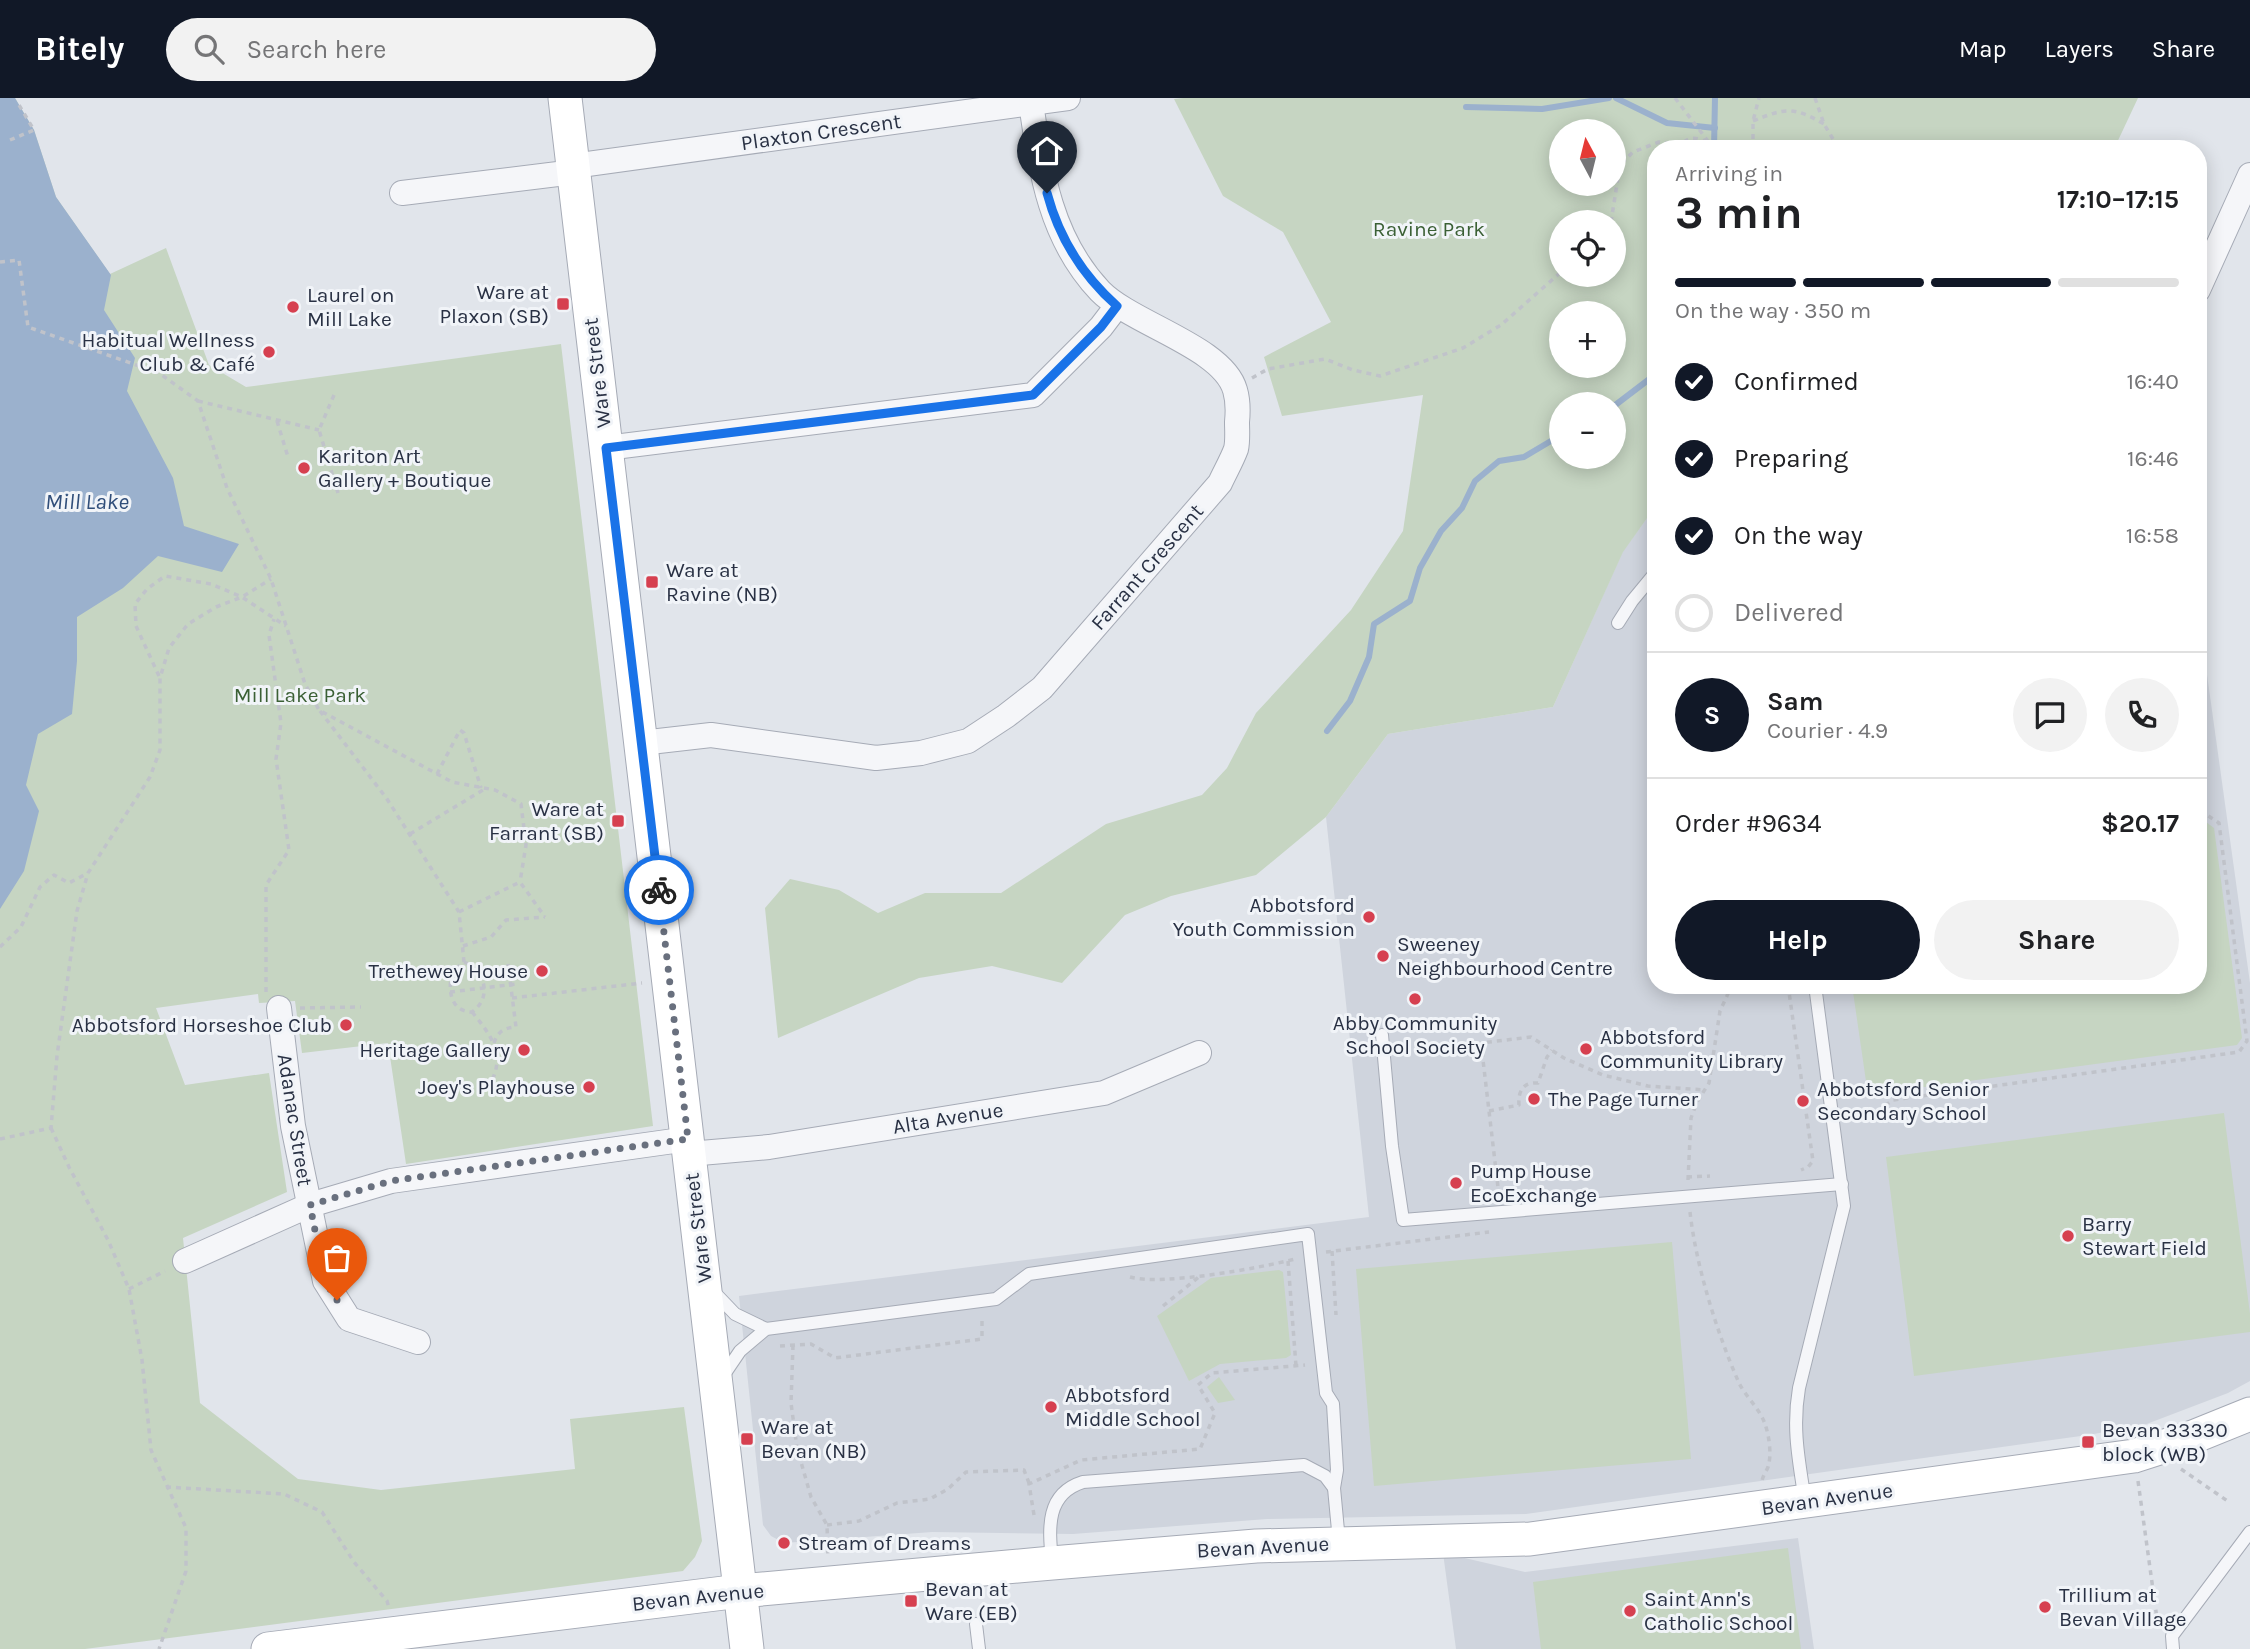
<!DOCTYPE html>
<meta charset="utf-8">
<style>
:root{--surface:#fff;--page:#f2f2f2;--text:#202124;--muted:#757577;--line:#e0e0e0;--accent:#111827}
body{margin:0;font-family:Karla,sans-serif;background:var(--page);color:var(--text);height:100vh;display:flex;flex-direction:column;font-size:26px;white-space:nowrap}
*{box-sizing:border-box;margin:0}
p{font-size:23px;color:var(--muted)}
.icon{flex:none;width:38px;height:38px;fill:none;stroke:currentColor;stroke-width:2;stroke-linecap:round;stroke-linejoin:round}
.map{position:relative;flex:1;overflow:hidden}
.details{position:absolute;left:1647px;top:42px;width:560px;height:854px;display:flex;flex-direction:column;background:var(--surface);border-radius:28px;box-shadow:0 4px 18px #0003}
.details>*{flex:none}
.needle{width:46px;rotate:353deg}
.fabs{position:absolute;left:1549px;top:21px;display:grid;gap:14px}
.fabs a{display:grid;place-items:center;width:77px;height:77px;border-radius:50%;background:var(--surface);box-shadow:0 4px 18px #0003;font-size:35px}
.pin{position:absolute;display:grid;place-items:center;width:60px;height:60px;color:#fff;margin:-72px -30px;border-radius:50% 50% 50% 0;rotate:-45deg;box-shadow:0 0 7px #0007}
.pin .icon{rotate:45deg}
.courier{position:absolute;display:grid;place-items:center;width:70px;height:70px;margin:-35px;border:5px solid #1a73e8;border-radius:50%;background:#fff;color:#222;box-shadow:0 2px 9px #0007}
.head em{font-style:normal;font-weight:700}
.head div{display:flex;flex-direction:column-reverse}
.head{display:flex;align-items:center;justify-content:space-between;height:119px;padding:0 28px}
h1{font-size:46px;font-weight:700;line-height:52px}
.bar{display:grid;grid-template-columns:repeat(4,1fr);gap:10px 7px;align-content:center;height:84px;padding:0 28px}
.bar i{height:9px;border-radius:5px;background:var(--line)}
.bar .active{background:var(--accent)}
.bar p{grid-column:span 4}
.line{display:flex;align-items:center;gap:18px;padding:0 28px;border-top:2px solid var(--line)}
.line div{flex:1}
.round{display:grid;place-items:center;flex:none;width:74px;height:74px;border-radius:37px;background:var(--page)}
ol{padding:0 28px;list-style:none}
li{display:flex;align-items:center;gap:21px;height:77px}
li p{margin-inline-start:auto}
li .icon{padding:7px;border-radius:50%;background:var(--accent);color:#fff;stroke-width:4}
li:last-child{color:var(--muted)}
li i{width:38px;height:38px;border:4px solid var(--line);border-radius:50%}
.primary-button{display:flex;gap:14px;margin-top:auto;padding:14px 28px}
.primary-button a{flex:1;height:80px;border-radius:42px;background:var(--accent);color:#fff;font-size:28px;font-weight:700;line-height:80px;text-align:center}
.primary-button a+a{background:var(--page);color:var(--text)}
header{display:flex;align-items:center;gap:42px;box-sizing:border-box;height:98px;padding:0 35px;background:var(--accent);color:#fff}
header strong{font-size:33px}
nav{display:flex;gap:38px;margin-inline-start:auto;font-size:24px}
.search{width:490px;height:63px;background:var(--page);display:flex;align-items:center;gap:18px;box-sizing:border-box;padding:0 24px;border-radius:38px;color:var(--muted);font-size:26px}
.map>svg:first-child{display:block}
</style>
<header>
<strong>Bitely</strong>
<div class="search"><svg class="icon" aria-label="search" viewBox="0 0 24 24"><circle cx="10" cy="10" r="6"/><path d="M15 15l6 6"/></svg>Search here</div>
<nav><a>Map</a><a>Layers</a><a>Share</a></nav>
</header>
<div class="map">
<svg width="2250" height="1551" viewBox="0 0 2250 1551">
<rect width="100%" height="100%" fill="#e1e5eb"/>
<g fill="#cfd4dd">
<polygon points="1655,409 1656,887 2198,887 2198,512 2250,885 2250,1283 2228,1295 2144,1327 2088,1337 1526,1416 1267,1421 1073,1436 932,1434 784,1445 771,1438 763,1427 739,1198 1369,1119 1326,719 1388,636 1553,609 1623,453"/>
<polygon points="1798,1440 1814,1551 1456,1551 1443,1455 1525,1474"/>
</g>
<g fill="#c6d5c2" fill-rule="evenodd">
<polygon points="0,0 15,0 34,32 56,99 110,176 166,150 209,267 246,289 561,246 653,1028 406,1066 388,945 302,955 295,903 259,905 258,896 156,910 185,987 269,975 287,1094 183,1140 200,1305 298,1381 381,1392 575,1371 570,1321 684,1309 702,1443 695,1459 683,1473 85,1551 0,1551"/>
<path d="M1183 0H2138L2114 51H1656L1655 409 1623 454 1553 609 1388 636 1326 719 1256 777 1171 798 1125 817 1062 885 992 868 919 880 778 940 765 810 790 781 839 792 878 815 925 795H1001L1106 726 1202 697 1227 670 1256 615 1351 512 1403 433 1423 297 1282 318 1264 259 1331 224 1283 134 1223 98 1174 1ZM1561 33H1614V86H1561ZM1561 124H1614V177H1561ZM1561 215H1614V268H1561ZM1561 306H1614V359H1561Z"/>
<polygon points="2198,718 2214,730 2242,940 2237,947 1873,996 1867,990 1852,887 2198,887"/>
<polygon points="2224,1015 2250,1216 2250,1234 1914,1278 1886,1059"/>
<polygon points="1672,1144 1691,1361 1374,1388 1356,1171"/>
<polygon points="1279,1172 1283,1174 1291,1257 1286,1260 1220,1266 1189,1283 1157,1218 1211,1180"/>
<polygon points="1219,1279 1235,1302 1218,1305 1207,1289"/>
<polygon points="1788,1450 1801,1551 1541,1551 1533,1484"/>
</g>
<polygon fill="#9bb1cd" points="0,0 15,0 34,32 56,99 111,177 104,212 135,260 127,293 173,380 184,428 239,446 222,474 158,458 123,490 77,519 77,563 72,616 38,636 26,687 39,713 24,773 0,811"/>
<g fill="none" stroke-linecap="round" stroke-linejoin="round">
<g stroke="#9bb1cd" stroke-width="6">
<polyline points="1616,0 1667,25 1715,30"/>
<polyline points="1466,9 1542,11 1609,0"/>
<polyline points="1714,51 1715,0"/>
<polyline points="1614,308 1656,276"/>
<polyline points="1327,633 1350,603 1369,559 1374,526 1410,503 1420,470 1441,433 1462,410 1475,383 1499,363 1524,359 1561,337"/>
</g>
<g stroke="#a6abb6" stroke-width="14">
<g id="lane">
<polyline points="1618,525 1632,503 1656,474"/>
<polyline points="1382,937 1392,1048 1403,1122 1842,1086"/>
<polyline points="713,1193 735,1216 766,1231"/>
<polyline points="721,1281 740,1253 766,1231 996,1201 1029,1176 1308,1136 1326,1295 1333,1306 1337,1372 1334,1390 1339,1443"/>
<path d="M1805 1403C1799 1363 1792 1331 1799 1290L1844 1108 1815 887"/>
<path d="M1052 1464C1049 1431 1045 1396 1083 1384L1304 1367 1325 1378 1334 1390"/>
<polyline points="976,1526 979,1551"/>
<polyline points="2173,1551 2172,1538 2250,1434"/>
</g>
</g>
<g stroke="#a6abb6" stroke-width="26">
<g id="street">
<polyline points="573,68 1068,0"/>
<polyline points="402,95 574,74"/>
<polyline points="2198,192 2250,77"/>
<polyline points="606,350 1033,297 1101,229 1117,208"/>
<path d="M641 645 711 637 876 660 921 655 968 643 1006 618 1042 590 1220 385C1225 374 1232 362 1236 351 1238 343 1237 332 1237 324 1238 314 1238 302 1235 292 1223 249 1132 226 1100 193 1050 140 1041 74 1031 5"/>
<polyline points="279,910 293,1028 325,1183 349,1221 418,1244"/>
<polyline points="689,1056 769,1049 1104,995 1199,955"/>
<polyline points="185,1163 310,1107 391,1083 688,1041"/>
</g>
</g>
<g stroke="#a6abb6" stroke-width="35">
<g id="secondary">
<polyline points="565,0 747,1551"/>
<polyline points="268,1551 740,1493 1052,1465 1256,1448 1530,1441 2134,1358 2193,1339 2250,1316"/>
</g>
</g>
<g stroke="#c0c3ca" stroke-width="3.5" stroke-dasharray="5 5" stroke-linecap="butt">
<polyline points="1675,0 1714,51"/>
<polyline points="1815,0 1824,26 1839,51"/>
<path d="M1753 23C1785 10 1793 8 1824 26"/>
<polyline points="10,42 34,32 19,7"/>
<polyline points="1753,51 1753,23 1759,0"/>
<path d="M1611 124 1620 67 1633 54 1659 44 1680 47C1691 37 1697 40 1710 45"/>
<polyline points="0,164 19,162 28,229 159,275 198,303 227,390 271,481 305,586 319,612 452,684 495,692 521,706 526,747 520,784"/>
<polyline points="1252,280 1268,271 1325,261 1353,272 1380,278 1463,250 1501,227 1561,174"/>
<polyline points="334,297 319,332 338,395"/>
<polyline points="198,303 319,332"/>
<polyline points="277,323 288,359"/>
<polyline points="159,578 136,528 135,506 147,491 165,478 211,486 242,499 286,528"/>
<polyline points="320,613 387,701 459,814 464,864"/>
<polyline points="437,676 460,632 464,635 481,690"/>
<polyline points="410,736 483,692"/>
<polyline points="459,814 520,784 545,819"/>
<polyline points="463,848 491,839 506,822 545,819"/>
<polyline points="0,849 21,829 40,789 54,777 69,785 88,775"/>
<path d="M464 864C486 873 492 900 472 914 450 914 447 890 453 873Z"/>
<polyline points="1788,887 1813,1063 1808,1069 1801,1072"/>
<polyline points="266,894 266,787 289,752 276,661 281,625 269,537 274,521"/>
<polyline points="450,894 516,886"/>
<polyline points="512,900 642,885"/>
<polyline points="300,910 361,909"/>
<path d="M472 914C490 936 506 956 491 984"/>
<path d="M494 945C498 933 504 930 516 929L508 866"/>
<path d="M1489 1013 1519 1007C1518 993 1523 984 1538 985L1547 959 1552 952"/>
<polyline points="1848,1019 1873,1016 1893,1002 2239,954 2247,943 2219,725 2198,711"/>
<polyline points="51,1030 69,1069 108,1142 129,1191 142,1262 151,1352 186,1430 186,1473 159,1551"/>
<polyline points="0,1041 51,1030 57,958 77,813 88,775 150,679 160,652 160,580 169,550 188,526 216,509 242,499 271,481"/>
<polyline points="1687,1079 1710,1078"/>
<polyline points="1688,1082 1691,1020 1697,1004 1709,985 1720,913 1732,887"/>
<polyline points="1499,1098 1481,945 1531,939 1564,960 1603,977 1648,988 1705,992"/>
<path d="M1690 1114C1696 1168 1717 1235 1739 1285 1746 1299 1760 1311 1765 1326 1769 1337 1772 1357 1768 1369 1766 1374 1763 1377 1762 1383"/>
<polyline points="1332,1153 1336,1217"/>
<polyline points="1326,1154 1489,1134"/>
<polyline points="1288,1163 1296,1268"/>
<path d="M1130 1179C1162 1188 1260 1170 1295 1161"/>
<polyline points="129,1191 165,1173"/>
<polyline points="1163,1208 1200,1178"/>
<polyline points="793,1247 791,1305 797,1350 811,1399 827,1427 828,1459"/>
<polyline points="780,1248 811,1246 835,1260 982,1241 982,1221 984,1220"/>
<polyline points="2181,1371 2229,1404"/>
<polyline points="2138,1383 2158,1528"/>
<polyline points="166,1389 284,1396 322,1414 354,1464 387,1503 389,1510"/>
<polyline points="1034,1417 1029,1386 1081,1362 1200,1351 1215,1315 1198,1287 1212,1275 1305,1267"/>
<polyline points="827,1427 859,1423 897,1405 930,1401 948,1391 966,1374 1024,1372 1029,1385"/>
</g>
<use href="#lane" stroke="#f5f6f9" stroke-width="12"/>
<use href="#street" stroke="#f5f6f9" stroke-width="24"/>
<use href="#secondary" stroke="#fff" stroke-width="33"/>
</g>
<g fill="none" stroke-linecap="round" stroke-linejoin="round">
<polyline stroke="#69707e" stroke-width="7" stroke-dasharray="0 12.6" points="337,1202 325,1183 310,1107 391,1083 688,1041 659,792"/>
<path stroke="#1a73e8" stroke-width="9" d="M659 792 606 350 1033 297 1101 229 1117 208C1082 177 1059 140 1047 95"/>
</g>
<g fill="#d64050" stroke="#f1f4f8" stroke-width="2.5">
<rect x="556" y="199" width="14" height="14" rx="3.5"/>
<circle cx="293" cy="209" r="7"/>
<circle cx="269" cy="254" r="7"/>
<circle cx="304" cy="370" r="7"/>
<rect x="645" y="477" width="14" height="14" rx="3.5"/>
<rect x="611" y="716" width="14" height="14" rx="3.5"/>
<circle cx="1369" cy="819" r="7"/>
<circle cx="1383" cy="858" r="7"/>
<circle cx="542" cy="873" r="7"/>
<circle cx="1415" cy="901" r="7"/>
<circle cx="346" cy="927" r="7"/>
<circle cx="1586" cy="951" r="7"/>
<circle cx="524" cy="952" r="7"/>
<circle cx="589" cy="989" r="7"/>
<circle cx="1534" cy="1001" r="7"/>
<circle cx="1803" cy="1003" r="7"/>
<circle cx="1456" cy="1085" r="7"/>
<circle cx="2068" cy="1138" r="7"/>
<circle cx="1051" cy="1309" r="7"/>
<rect x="740" y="1334" width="14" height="14" rx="3.5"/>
<rect x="2081" y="1337" width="14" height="14" rx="3.5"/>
<circle cx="784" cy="1445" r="7"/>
<rect x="904" y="1496" width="14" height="14" rx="3.5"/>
<circle cx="2045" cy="1509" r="7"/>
<circle cx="1630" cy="1513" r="7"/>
</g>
<g text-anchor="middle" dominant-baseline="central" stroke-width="6" stroke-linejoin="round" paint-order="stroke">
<g font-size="21" fill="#293144" stroke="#f1f4f8">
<text transform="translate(821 34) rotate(-8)">Plaxton Crescent</text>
<text transform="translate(597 275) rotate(-97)">Ware Street</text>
<text transform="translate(1147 469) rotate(-49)">Farrant Crescent</text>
<text transform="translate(948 1020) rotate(-9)">Alta Avenue</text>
<text transform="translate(295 1022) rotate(81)">Adanac Street</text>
<text transform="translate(698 1130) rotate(-97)">Ware Street</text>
<text transform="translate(1827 1401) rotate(-8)">Bevan Avenue</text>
<text transform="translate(1263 1449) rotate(-3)">Bevan Avenue</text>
<text transform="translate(698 1499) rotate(-6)">Bevan Avenue</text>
</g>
<g font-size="21" fill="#3b6035" stroke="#f1f4f8">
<text x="1429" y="131">Ravine Park</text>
<text x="300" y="597">Mill Lake Park</text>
</g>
<g font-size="21" fill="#293144" stroke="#f1f4f8" text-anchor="start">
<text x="549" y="194" text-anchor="end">Ware at<tspan x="549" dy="24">Plaxon (SB)</tspan></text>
<text x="307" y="197">Laurel on<tspan x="307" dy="24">Mill Lake</tspan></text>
<text x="255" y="242" text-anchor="end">Habitual Wellness<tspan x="255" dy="24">Club &amp; Café</tspan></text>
<text x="318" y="358">Kariton Art<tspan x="318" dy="24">Gallery + Boutique</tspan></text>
<text x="666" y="472">Ware at<tspan x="666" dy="24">Ravine (NB)</tspan></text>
<text x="604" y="711" text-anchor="end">Ware at<tspan x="604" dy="24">Farrant (SB)</tspan></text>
<text x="1355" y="807" text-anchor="end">Abbotsford<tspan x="1355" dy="24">Youth Commission</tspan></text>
<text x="1397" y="846">Sweeney<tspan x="1397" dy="24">Neighbourhood Centre</tspan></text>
<text x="528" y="873" text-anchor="end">Trethewey House</text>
<text x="1415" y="925" text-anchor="middle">Abby Community<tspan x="1415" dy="24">School Society</tspan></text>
<text x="332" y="927" text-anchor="end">Abbotsford Horseshoe Club</text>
<text x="1600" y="939">Abbotsford<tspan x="1600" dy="24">Community Library</tspan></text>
<text x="510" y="952" text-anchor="end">Heritage Gallery</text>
<text x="575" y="989" text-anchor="end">Joey's Playhouse</text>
<text x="1817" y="991">Abbotsford Senior<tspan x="1817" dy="24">Secondary School</tspan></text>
<text x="1548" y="1001">The Page Turner</text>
<text x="1470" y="1073">Pump House<tspan x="1470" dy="24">EcoExchange</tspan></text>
<text x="2082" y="1126">Barry<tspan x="2082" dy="24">Stewart Field</tspan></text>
<text x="1065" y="1297">Abbotsford<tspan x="1065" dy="24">Middle School</tspan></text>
<text x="761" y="1329">Ware at<tspan x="761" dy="24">Bevan (NB)</tspan></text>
<text x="2102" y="1332">Bevan 33330<tspan x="2102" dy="24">block (WB)</tspan></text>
<text x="798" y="1445">Stream of Dreams</text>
<text x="925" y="1491">Bevan at<tspan x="925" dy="24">Ware (EB)</tspan></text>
<text x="2059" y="1497">Trillium at<tspan x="2059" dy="24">Bevan Village</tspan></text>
<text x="1644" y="1501">Saint Ann's<tspan x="1644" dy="24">Catholic School</tspan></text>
</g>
<g font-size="23" font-style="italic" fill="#304e7a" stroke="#f1f4f8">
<text x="87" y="403">Mill Lake</text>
</g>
</g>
</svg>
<div class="fabs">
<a><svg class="needle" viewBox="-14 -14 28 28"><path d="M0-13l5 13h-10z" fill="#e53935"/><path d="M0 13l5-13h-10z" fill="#757577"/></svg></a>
<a><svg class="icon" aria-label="locate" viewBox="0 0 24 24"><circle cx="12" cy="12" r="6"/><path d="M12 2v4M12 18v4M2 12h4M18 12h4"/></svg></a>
<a>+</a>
<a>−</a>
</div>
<div class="pin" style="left:337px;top:1202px;background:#ea580c"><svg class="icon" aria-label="bag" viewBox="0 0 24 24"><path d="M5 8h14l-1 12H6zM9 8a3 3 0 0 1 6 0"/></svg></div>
<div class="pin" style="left:1047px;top:95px;background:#1f2937"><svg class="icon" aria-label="home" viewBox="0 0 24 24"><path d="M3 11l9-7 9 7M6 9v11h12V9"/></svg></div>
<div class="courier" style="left:659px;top:792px"><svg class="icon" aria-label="bike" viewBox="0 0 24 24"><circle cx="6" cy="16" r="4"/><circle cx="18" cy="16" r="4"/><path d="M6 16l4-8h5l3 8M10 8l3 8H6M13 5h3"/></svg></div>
<section class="details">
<div class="head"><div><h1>3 min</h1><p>Arriving in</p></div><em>17:10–17:15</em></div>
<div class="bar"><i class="active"></i><i class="active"></i><i class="active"></i><i></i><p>On the way · 350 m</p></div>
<ol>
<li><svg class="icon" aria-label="check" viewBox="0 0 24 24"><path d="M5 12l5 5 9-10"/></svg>Confirmed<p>16:40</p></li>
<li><svg class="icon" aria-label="check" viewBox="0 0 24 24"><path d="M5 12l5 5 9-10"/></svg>Preparing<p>16:46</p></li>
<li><svg class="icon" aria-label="check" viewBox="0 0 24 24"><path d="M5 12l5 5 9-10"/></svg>On the way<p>16:58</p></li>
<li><i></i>Delivered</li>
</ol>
<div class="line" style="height:126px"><b class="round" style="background:var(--accent);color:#fff">S</b><div><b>Sam</b><p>Courier · 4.9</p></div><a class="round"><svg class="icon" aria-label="chat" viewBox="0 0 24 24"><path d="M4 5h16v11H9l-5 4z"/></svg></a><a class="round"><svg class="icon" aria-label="phone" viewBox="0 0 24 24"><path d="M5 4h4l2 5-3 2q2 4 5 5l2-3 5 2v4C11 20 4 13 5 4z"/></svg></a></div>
<div class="line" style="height:91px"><div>Order #9634</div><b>$20.17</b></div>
<div class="primary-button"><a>Help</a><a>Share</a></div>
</section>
</div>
